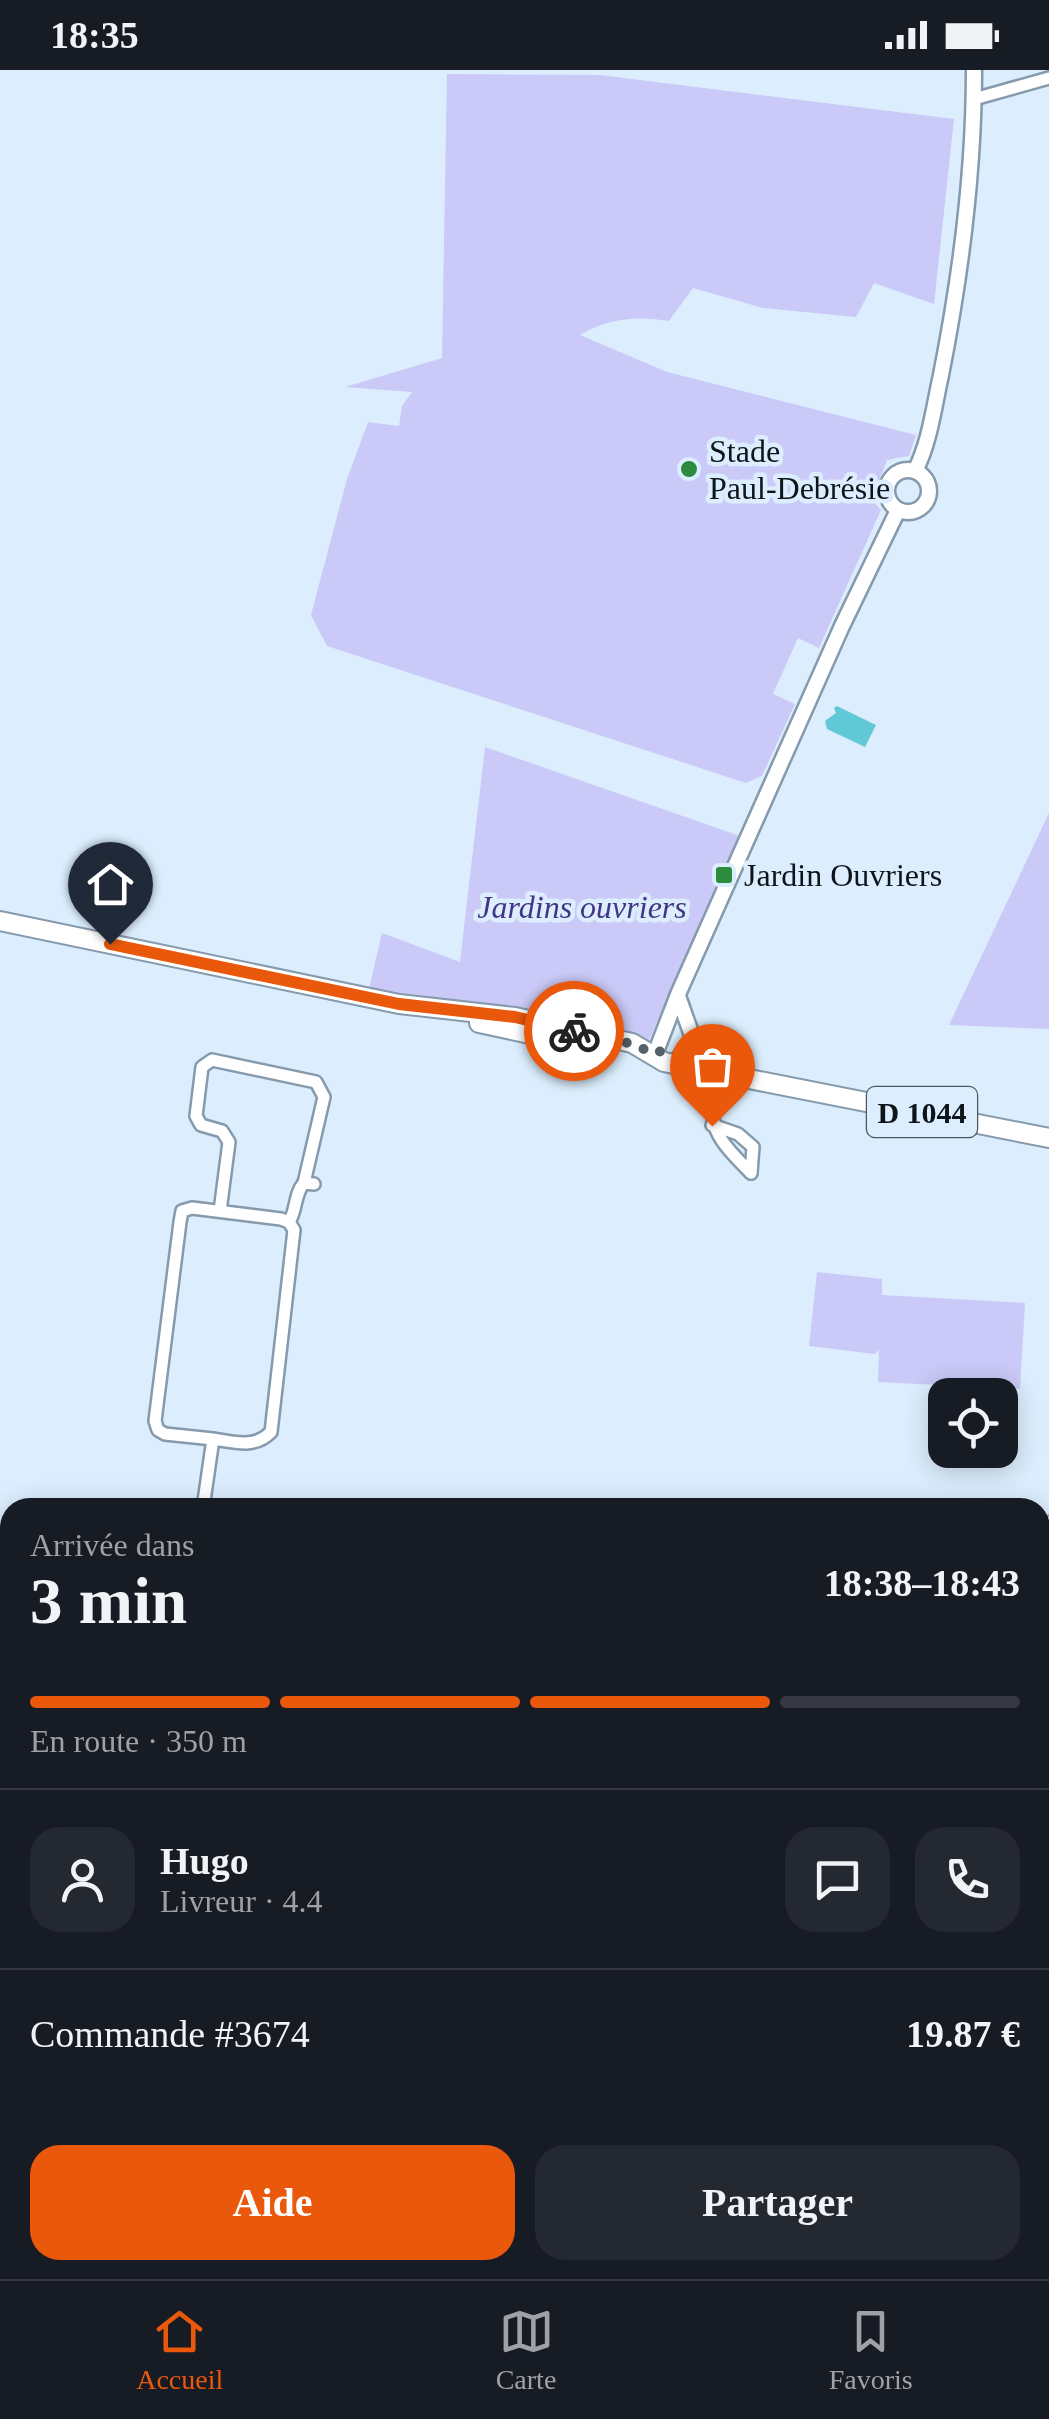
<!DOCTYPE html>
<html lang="fr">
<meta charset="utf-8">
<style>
:root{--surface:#171b24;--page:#242831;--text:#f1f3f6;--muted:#9ea1a6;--line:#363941;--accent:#ea580c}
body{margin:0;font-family:Georgia,serif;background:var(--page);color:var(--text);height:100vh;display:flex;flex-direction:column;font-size:38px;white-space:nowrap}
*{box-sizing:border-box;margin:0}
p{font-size:32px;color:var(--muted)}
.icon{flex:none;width:55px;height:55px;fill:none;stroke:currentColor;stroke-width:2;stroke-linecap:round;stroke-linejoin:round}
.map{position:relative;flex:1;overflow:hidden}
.sheet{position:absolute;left:0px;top:1428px;width:1050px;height:782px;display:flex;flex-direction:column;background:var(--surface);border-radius:30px 30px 0 0;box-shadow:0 5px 25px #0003}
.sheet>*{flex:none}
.tools{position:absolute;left:928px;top:1308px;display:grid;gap:20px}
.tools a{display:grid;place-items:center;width:90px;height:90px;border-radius:20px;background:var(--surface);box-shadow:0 5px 25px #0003;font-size:50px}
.pin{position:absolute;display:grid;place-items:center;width:85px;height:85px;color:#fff;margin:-102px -42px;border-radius:50% 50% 50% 0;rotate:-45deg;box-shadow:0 0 10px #0007}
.pin .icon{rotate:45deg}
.courier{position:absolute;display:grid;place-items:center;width:100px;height:100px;margin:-50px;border:8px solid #ea580c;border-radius:50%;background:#fff;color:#222;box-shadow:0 2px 12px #0007}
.summary em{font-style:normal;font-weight:700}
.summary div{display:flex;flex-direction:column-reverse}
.summary{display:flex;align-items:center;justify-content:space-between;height:170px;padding:0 30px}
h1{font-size:65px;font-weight:700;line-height:75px}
.bar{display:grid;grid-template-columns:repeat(4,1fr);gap:15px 10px;align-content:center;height:120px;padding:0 30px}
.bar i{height:12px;border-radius:8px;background:var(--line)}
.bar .current{background:var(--accent)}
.bar p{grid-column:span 4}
.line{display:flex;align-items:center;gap:25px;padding:0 30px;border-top:2px solid var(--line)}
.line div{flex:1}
.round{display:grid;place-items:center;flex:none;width:105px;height:105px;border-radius:30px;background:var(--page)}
.button{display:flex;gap:20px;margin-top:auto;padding:20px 30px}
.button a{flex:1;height:115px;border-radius:30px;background:var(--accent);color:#fff;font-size:40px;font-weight:700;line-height:115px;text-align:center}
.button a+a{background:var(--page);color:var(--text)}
.status{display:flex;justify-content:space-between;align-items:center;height:70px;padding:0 50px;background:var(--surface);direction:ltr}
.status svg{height:28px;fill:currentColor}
.dock{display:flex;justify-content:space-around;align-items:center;height:140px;border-top:2px solid var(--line);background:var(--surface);font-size:28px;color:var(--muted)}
.dock a{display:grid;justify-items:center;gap:5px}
.dock .current{color:var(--accent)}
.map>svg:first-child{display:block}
</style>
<div class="status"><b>18:35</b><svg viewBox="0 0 49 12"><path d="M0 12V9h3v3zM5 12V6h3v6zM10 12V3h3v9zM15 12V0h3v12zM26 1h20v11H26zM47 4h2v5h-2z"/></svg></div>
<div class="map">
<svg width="1049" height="2209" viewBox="0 0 1049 2209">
<rect width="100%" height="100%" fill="#dceefe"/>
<g fill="#cac9f7">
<path d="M447 4 600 5 954 49 934 234 874 213 856 247 763 238 693 218 669 251C636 246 610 248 580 265L667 302 916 365 909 386 887 390 872 430 881 440 819 578 798 568 773 624 795 634 762 706 746 713 327 576 311 545 347 409 368 352 399 356 402 336 412 322 345 317 442 288Z"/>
<polygon points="485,677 740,766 649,970 369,919 382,863 460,892"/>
<polygon points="1049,743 1049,959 949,955"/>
<polygon points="817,1202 882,1209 882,1225 1025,1233 1020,1319 878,1312 879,1280 875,1284 809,1276"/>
</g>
<polygon fill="#61c9d5" points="837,636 876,655 865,677 827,659 825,651 836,643 834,638"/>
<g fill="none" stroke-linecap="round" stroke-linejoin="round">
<g stroke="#859aac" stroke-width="16">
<g id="minor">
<polyline points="974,29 1049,8"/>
<path d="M720 993C707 1054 708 1060 751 1103"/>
<polyline points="712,1055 738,1064 753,1077 751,1103"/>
<polyline points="220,1141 229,1072 222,1061 201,1055 196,1046 202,997 212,990 316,1012 324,1027 304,1113"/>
<path d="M289 1152C297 1140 294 1124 304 1113L314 1114"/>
<path d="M203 1438 213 1369 165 1364 158 1360 155 1351 180 1152 182 1141 192 1138 281 1149 289 1152 294 1160 271 1362C254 1379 235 1372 213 1369"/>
<polyline points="8,1639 10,1662"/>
<polyline points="1040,1885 1049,1904"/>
<polyline points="435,2200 438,2209"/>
<polyline points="595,2200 596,2209"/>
<polyline points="680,2200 686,2209"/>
<polyline points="905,2200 908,2209"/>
<polyline points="467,2209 483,2205 494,2209"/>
<polyline points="551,2209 554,2200"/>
<polyline points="805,2209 805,2200"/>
</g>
</g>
<g stroke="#859aac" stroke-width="19">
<g id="tertiary">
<circle cx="908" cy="421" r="21"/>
<path d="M915 401C930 372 934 336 941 305 961 204 974 103 974 0"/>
<polyline points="678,926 700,988"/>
<polyline points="655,984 679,922 842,556 898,440"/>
<polyline points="1040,1456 1049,1454"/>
<polyline points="0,1581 10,1580"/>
</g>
</g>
<g stroke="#859aac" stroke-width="20">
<g id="secondary">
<polyline points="1040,2084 1049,2081"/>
<polyline points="723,2209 741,2200"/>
</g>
</g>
<g stroke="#859aac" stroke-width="22">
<g id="primary">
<polyline points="0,851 399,934 515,947 632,973 664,992 683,996 1049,1068"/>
<polyline points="479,953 591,977"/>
</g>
</g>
<use href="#minor" stroke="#fff" stroke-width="11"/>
<use href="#tertiary" stroke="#fff" stroke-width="14"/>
<use href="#secondary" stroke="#fff" stroke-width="15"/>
<use href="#primary" stroke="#fff" stroke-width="18"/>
</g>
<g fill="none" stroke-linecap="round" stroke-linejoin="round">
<polyline stroke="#55616a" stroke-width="10" stroke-dasharray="0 18" points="574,961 632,974 655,984 663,980 720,993 712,1056"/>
<polyline stroke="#ea580c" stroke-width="12" points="110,874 399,934 515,947 574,961"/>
</g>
<g fill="#2c8b3d" stroke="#dceefe" stroke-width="4">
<circle cx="689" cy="399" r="10"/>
<rect x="714" y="795" width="20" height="20" rx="5"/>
</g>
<g text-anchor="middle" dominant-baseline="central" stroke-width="9" stroke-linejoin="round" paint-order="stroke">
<rect fill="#dceefe" stroke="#4b565f" stroke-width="2.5" x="867" y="1017" width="110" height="50" rx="8"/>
<g font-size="30" font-weight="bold" fill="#0d151b">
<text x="922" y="1042">D 1044</text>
</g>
<g font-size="32" fill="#0d151b" stroke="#dceefe" text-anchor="start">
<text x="709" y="381">Stade<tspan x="709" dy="37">Paul-Debrésie</tspan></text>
<text x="744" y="805">Jardin Ouvriers</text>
</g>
<g font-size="32" font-style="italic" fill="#423685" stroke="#dceefe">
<text x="582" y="837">Jardins ouvriers</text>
</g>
</g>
</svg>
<div class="tools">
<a><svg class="icon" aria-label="locate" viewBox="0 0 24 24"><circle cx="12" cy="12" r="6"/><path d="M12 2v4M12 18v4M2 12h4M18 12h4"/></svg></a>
</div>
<div class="pin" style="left:712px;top:1056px;background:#ea580c"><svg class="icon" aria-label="bag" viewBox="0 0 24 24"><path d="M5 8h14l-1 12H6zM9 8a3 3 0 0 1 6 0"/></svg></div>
<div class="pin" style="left:110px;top:874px;background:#1f2937"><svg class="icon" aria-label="home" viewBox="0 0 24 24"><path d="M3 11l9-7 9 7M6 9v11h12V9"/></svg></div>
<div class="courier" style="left:574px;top:961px"><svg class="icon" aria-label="bike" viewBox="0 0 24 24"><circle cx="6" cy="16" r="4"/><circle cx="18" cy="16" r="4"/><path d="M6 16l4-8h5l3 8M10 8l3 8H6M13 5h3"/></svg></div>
<section class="sheet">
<div class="summary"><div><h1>3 min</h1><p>Arrivée dans</p></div><em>18:38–18:43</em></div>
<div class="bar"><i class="current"></i><i class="current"></i><i class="current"></i><i></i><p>En route · 350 m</p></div>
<div class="line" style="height:180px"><a class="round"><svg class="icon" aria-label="person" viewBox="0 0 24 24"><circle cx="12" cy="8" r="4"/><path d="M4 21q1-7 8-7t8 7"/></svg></a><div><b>Hugo</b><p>Livreur · 4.4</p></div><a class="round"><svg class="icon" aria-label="chat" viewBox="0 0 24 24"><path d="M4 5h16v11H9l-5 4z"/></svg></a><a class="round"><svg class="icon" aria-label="phone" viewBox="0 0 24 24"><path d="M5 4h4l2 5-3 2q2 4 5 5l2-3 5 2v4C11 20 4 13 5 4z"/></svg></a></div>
<div class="line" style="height:130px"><div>Commande #3674</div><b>19.87 €</b></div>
<div class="button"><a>Aide</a><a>Partager</a></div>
</section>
</div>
<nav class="dock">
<a class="current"><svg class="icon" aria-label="home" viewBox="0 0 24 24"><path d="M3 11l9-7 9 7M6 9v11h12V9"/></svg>Accueil</a>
<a><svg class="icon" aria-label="map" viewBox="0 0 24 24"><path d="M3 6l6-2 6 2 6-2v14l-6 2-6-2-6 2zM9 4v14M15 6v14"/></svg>Carte</a>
<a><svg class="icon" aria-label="saved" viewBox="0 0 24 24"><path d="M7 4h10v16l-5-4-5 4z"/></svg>Favoris</a>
</nav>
